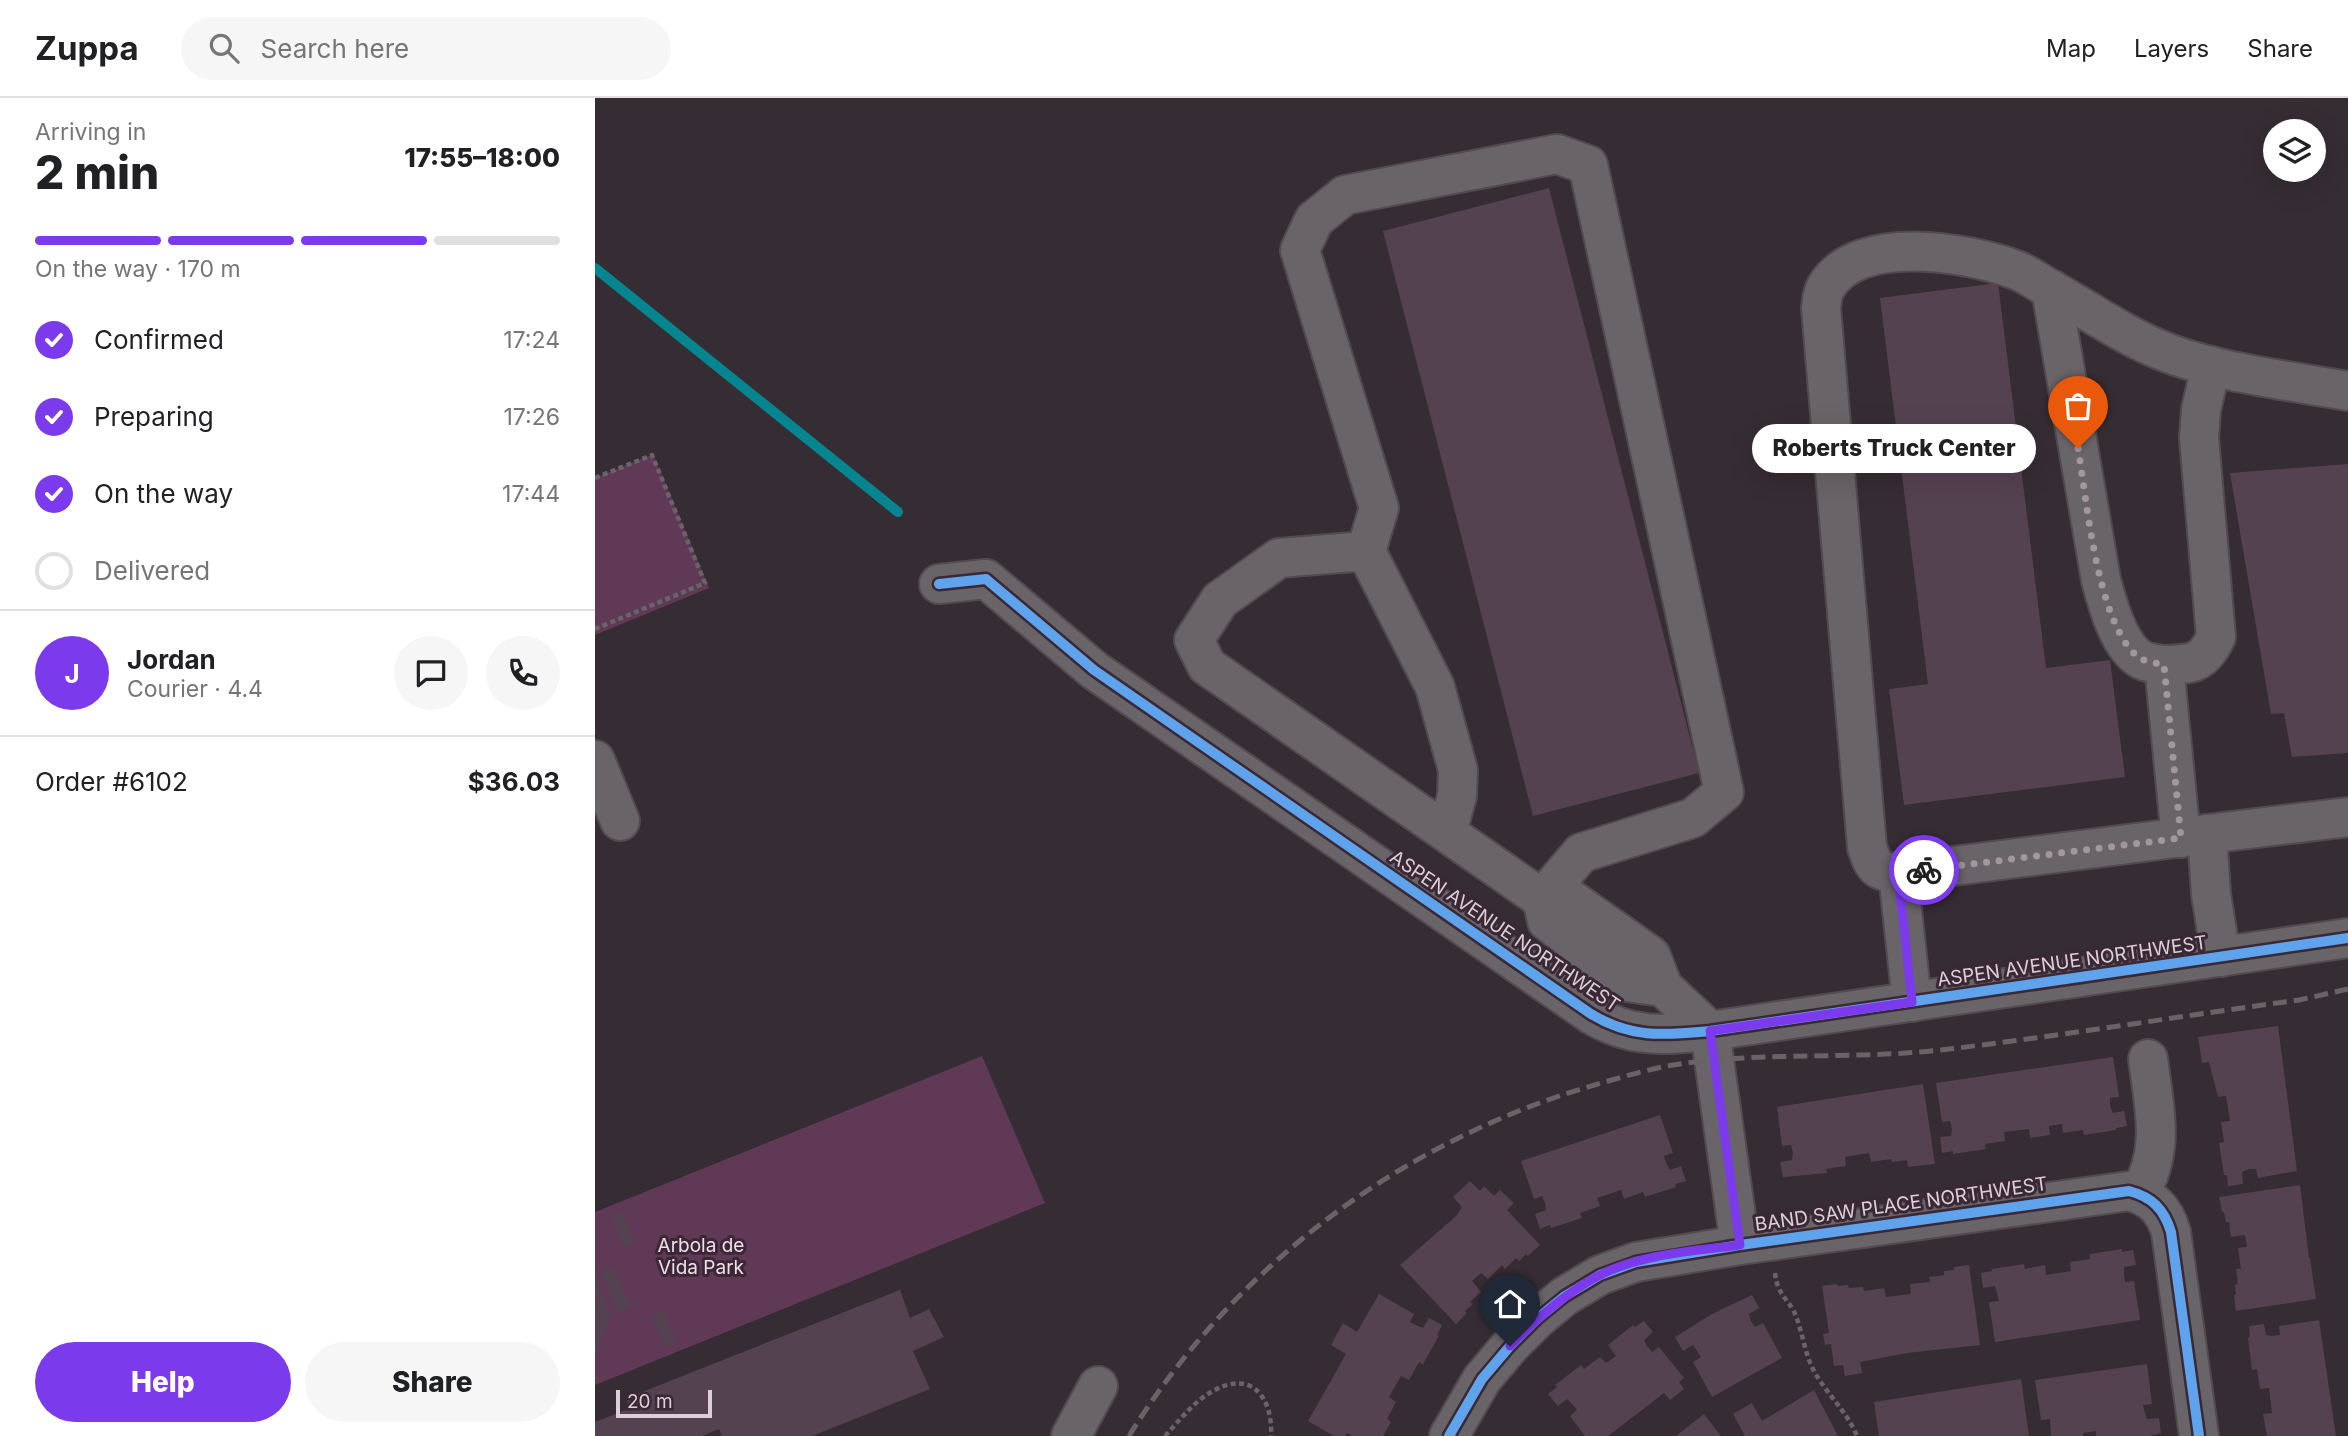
<!DOCTYPE html>
<meta charset="utf-8">
<style>
:root{--surface:#fff;--page:#f6f6f6;--text:#202124;--muted:#757577;--line:#e0e0e0;--accent:#7c3aed}
body{margin:0;font-family:Inter,sans-serif;background:var(--page);color:var(--text);height:100vh;display:flex;flex-direction:column;font-size:26px;white-space:nowrap}
*{box-sizing:border-box;margin:0}
p{font-size:23px;color:var(--muted)}
.icon{flex:none;width:38px;height:38px;fill:none;stroke:currentColor;stroke-width:2;stroke-linecap:round;stroke-linejoin:round}
.map{position:relative;flex:1;overflow:hidden}
.side{display:flex;flex-direction:column;background:var(--surface);width:595px}
.side>*{flex:none}
.controls{position:absolute;left:1668px;top:21px;display:grid;gap:14px}
.controls a{display:grid;place-items:center;width:63px;height:63px;border-radius:50%;background:var(--surface);box-shadow:0 7px 28px #0002;font-size:35px}
.scale{position:absolute;left:21px;bottom:18px;width:96px;box-sizing:border-box;padding-left:7px;border:4px solid #dcd0d8;border-top:0;font-size:19px;line-height:24px;white-space:nowrap;color:#dcd0d8;-webkit-text-stroke:5px #3a2835;paint-order:stroke}
.pin{position:absolute;display:grid;place-items:center;width:60px;height:60px;color:#fff;margin:-72px -30px;border-radius:50% 50% 50% 0;rotate:-45deg;box-shadow:0 0 7px #0007}
.pin .icon{rotate:45deg}
.courier{position:absolute;display:grid;place-items:center;width:70px;height:70px;margin:-35px;border:5px solid #7c3aed;border-radius:50%;background:#fff;color:#222;box-shadow:0 2px 9px #0007}
.bubble{position:absolute;height:49px;border-radius:24px;background:var(--surface);box-shadow:0 7px 28px #0002;font-size:23px;font-weight:800;line-height:49px;text-align:center}
.overview em{font-style:normal;font-weight:800}
.overview div{display:flex;flex-direction:column-reverse}
.overview{display:flex;align-items:center;justify-content:space-between;height:119px;padding:0 35px}
h1{font-size:46px;font-weight:800;line-height:52px}
.bar{display:grid;grid-template-columns:repeat(4,1fr);gap:10px 7px;align-content:center;height:84px;padding:0 35px}
.bar i{height:9px;border-radius:5px;background:var(--line)}
.bar .current{background:var(--accent)}
.bar p{grid-column:span 4}
.line{display:flex;align-items:center;gap:18px;padding:0 35px;border-top:2px solid var(--line)}
.line div{flex:1}
.round{display:grid;place-items:center;flex:none;width:74px;height:74px;border-radius:37px;background:var(--page)}
ol{padding:0 35px;list-style:none}
li{display:flex;align-items:center;gap:21px;height:77px}
li p{margin-inline-start:auto}
li .icon{padding:7px;border-radius:50%;background:var(--accent);color:#fff;stroke-width:4}
li:last-child{color:var(--muted)}
li i{width:38px;height:38px;border:4px solid var(--line);border-radius:50%}
.action{display:flex;gap:14px;margin-top:auto;padding:14px 35px}
.action a{flex:1;height:80px;border-radius:42px;background:var(--accent);color:#fff;font-size:28px;font-weight:800;line-height:80px;text-align:center}
.action a+a{background:var(--page);color:var(--text)}
header{display:flex;align-items:center;gap:42px;box-sizing:border-box;height:98px;padding:0 35px;background:var(--surface);border-bottom:2px solid var(--line)}
header strong{font-size:33px}
nav{display:flex;gap:38px;margin-inline-start:auto;font-size:24px}
.search{width:490px;height:63px;background:var(--page);display:flex;align-items:center;gap:18px;box-sizing:border-box;padding:0 24px;border-radius:38px;color:var(--muted);font-size:26px}
main{display:flex;flex:1;min-height:0}
.map>svg:first-child{display:block}
</style>
<header>
<strong>Zuppa</strong>
<div class="search"><svg class="icon" aria-label="search" viewBox="0 0 24 24"><circle cx="10" cy="10" r="6"/><path d="M15 15l6 6"/></svg>Search here</div>
<nav><a>Map</a><a>Layers</a><a>Share</a></nav>
</header>
<main>
<section class="side">
<div class="overview"><div><h1>2 min</h1><p>Arriving in</p></div><em>17:55–18:00</em></div>
<div class="bar"><i class="current"></i><i class="current"></i><i class="current"></i><i></i><p>On the way · 170 m</p></div>
<ol>
<li><svg class="icon" aria-label="check" viewBox="0 0 24 24"><path d="M5 12l5 5 9-10"/></svg>Confirmed<p>17:24</p></li>
<li><svg class="icon" aria-label="check" viewBox="0 0 24 24"><path d="M5 12l5 5 9-10"/></svg>Preparing<p>17:26</p></li>
<li><svg class="icon" aria-label="check" viewBox="0 0 24 24"><path d="M5 12l5 5 9-10"/></svg>On the way<p>17:44</p></li>
<li><i></i>Delivered</li>
</ol>
<div class="line" style="height:126px"><b class="round" style="background:var(--accent);color:#fff">J</b><div><b>Jordan</b><p>Courier · 4.4</p></div><a class="round"><svg class="icon" aria-label="chat" viewBox="0 0 24 24"><path d="M4 5h16v11H9l-5 4z"/></svg></a><a class="round"><svg class="icon" aria-label="phone" viewBox="0 0 24 24"><path d="M5 4h4l2 5-3 2q2 4 5 5l2-3 5 2v4C11 20 4 13 5 4z"/></svg></a></div>
<div class="line" style="height:91px"><div>Order #6102</div><b>$36.03</b></div>
<div class="action"><a>Help</a><a>Share</a></div>
</section>
<div class="map">
<svg width="1753" height="1338" viewBox="0 0 1753 1338">
<rect width="100%" height="100%" fill="#362c33"/>
<g fill="#603956">
<polygon points="58,356 114,490 0,537 0,380"/>
<polygon points="387,958 450,1105 0,1287 0,1114"/>
</g>
<g fill="none" stroke-linecap="round" stroke-linejoin="round">
<polyline stroke="#05858f" stroke-width="10" points="0,170 303,414"/>
</g>
<g fill="#554251">
<polygon points="954,90 1104,675 938,718 788,133"/>
<polygon points="1403,185 1451,570 1515,562 1530,679 1309,707 1294,591 1333,586 1285,200"/>
<polygon points="1753,366 1753,655 1697,659 1689,615 1676,616 1635,375"/>
<polygon points="1683,928 1702,1073 1663,1080 1661,1071 1654,1071 1647,1074 1648,1086 1633,1088 1632,1077 1629,1077 1624,1045 1629,1044 1626,1024 1635,1023 1631,998 1623,999 1614,964 1607,965 1603,939"/>
<polygon points="1518,959 1524,999 1515,1000 1515,1008 1518,1015 1529,1013 1532,1028 1521,1030 1521,1032 1489,1037 1488,1032 1468,1035 1467,1026 1454,1028 1455,1037 1435,1040 1434,1031 1409,1034 1410,1043 1390,1046 1391,1051 1358,1056 1358,1053 1347,1055 1345,1039 1356,1038 1357,1031 1355,1023 1347,1024 1341,985"/>
<polygon points="1328,986 1340,1066 1313,1069 1312,1062 1297,1064 1296,1061 1276,1064 1274,1055 1250,1059 1251,1068 1231,1071 1232,1075 1188,1079 1185,1064 1197,1062 1198,1055 1196,1047 1187,1048 1182,1009"/>
<polygon points="1065,1017 1078,1055 1069,1058 1071,1065 1075,1072 1086,1068 1091,1083 1080,1086 1081,1089 1050,1099 1048,1094 1029,1101 1026,1092 1002,1100 1005,1108 985,1115 987,1120 956,1130 955,1127 945,1131 940,1116 951,1112 950,1105 947,1098 939,1101 926,1063"/>
<polygon points="875,1083 885,1093 889,1088 899,1098 905,1092 919,1105 912,1112 945,1147 933,1158 931,1156 924,1163 921,1160 910,1171 907,1167 893,1181 886,1175 877,1183 886,1194 875,1204 878,1206 870,1213 872,1215 861,1226 805,1167 861,1118 867,1109 858,1099"/>
<polygon points="1705,1087 1714,1160 1715,1160 1721,1201 1641,1213 1639,1197 1641,1197 1640,1187 1643,1186 1641,1171 1646,1171 1643,1150 1652,1149 1650,1137 1636,1139 1634,1124 1631,1124 1629,1114 1627,1114 1624,1099"/>
<polygon points="27,1113 41,1145 29,1150 16,1118"/>
<polygon points="1527,1151 1527,1154 1538,1152 1541,1167 1529,1169 1529,1176 1530,1184 1539,1183 1545,1222 1400,1244 1394,1204 1404,1203 1402,1195 1400,1188 1388,1190 1386,1175 1397,1173 1397,1171 1429,1166 1430,1171 1450,1167 1451,1177 1476,1173 1475,1164 1495,1161 1495,1156"/>
<polygon points="1374,1167 1385,1247 1312,1255 1265,1264 1267,1275 1250,1278 1248,1267 1239,1268 1236,1246 1230,1247 1228,1236 1234,1235 1227,1188 1242,1186 1243,1188 1253,1187 1254,1190 1268,1189 1269,1193 1289,1190 1291,1199 1316,1196 1315,1186 1335,1184 1334,1179 1349,1177 1349,1173 1359,1172 1359,1169"/>
<polygon points="19,1169 37,1209 23,1215 6,1175"/>
<polygon points="0,1177 16,1219 0,1256"/>
<polygon points="305,1192 315,1220 334,1211 349,1239 318,1253 335,1291 217,1338 127,1338 124,1331 107,1338 0,1338 0,1324 33,1311 32,1300"/>
<polygon points="784,1196 819,1216 815,1224 821,1227 828,1230 834,1220 847,1227 842,1237 844,1238 828,1266 824,1264 814,1282 806,1278 794,1299 801,1304 792,1321 796,1324 788,1338 758,1338 752,1335 750,1338 739,1338 713,1323 751,1256 736,1247 748,1225 762,1234"/>
<polygon points="1157,1197 1164,1210 1154,1216 1156,1223 1160,1229 1168,1225 1187,1260 1117,1299 1098,1264 1106,1259 1098,1247 1088,1253 1080,1239 1117,1216"/>
<polygon points="69,1212 82,1245 70,1250 56,1217"/>
<polygon points="1724,1222 1741,1338 1672,1338 1668,1316 1677,1315 1674,1290 1665,1291 1662,1271 1657,1272 1653,1240 1655,1239 1654,1228 1669,1226 1671,1237 1677,1238 1685,1237 1684,1228"/>
<polygon points="1049,1223 1058,1234 1049,1242 1052,1248 1057,1254 1064,1249 1089,1280 1084,1284 1089,1291 1075,1302 1069,1295 1013,1338 990,1338 975,1318 982,1312 977,1306 972,1301 963,1308 953,1296 962,1289 960,1287 986,1267 989,1271 1005,1259 1011,1265 1021,1258 1013,1247 1038,1227 1040,1229"/>
<polygon points="1552,1266 1557,1306 1548,1307 1550,1315 1552,1321 1564,1320 1566,1335 1555,1338 1501,1338 1501,1333 1488,1335 1488,1338 1456,1338 1455,1321 1446,1322 1440,1282"/>
<polygon points="1426,1281 1434,1338 1284,1338 1279,1304"/>
<polygon points="1219,1292 1243,1338 1150,1338 1138,1316 1157,1305 1167,1323"/>
<polygon points="1109,1316 1126,1338 1081,1338"/>
</g>
<g fill="none" stroke-linecap="round" stroke-linejoin="round">
<g stroke="#534a50" stroke-width="42">
<g id="minor">
<polygon points="962,56 993,67 1129,694 1098,720 986,755 947,801 612,568 599,542 625,502 684,460 771,453 784,410 705,152 719,122 750,97"/>
<path d="M1456 191 1506 482C1512 505 1524 550 1547 562 1553 565 1562 566 1569 567"/>
<polyline points="771,453 840,589 863,672 862,698 852,734"/>
<path d="M344 486 391 481 499 572 996 916C1037 941 1070 937 1115 933L1753 840"/>
<polyline points="0,662 25,723"/>
<path d="M1612 736 1303 775C1281 773 1279 770 1272 749L1226 210C1227 204 1227 195 1231 189 1263 135 1372 154 1421 172 1432 176 1443 184 1453 190 1487 208 1520 232 1556 248 1613 274 1691 282 1753 293"/>
<path d="M1586 740 1569 567C1598 566 1608 566 1621 539L1604 340 1606 312 1616 268"/>
<polyline points="1303,775 1317,904"/>
<polyline points="1626,859 1616,796 1612,736 1753,719"/>
<polyline points="1068,889 1031,884 952,823 947,801 974,800 1056,858 1068,889 1115,933 1145,1147"/>
<path d="M1544 1096C1571 1052 1559 1009 1553 961"/>
<polyline points="476,1338 503,1288"/>
<path d="M854 1338 887 1281 915 1248 943 1220 970 1198 1005 1177 1041 1164 1145 1147 1534 1093C1557 1099 1569 1111 1576 1134L1604 1338"/>
</g>
</g>
<g stroke="#696468" stroke-width="4.5" stroke-dasharray="5 3.5" stroke-linecap="butt">
<polyline points="0,380 57,357 110,485 0,531"/>
<path d="M1180 1175C1182 1197 1194 1201 1201 1218 1208 1237 1210 1257 1220 1275 1233 1297 1252 1314 1262 1338"/>
<path d="M570 1338C585 1322 598 1304 618 1293 657 1271 678 1300 676 1338"/>
</g>
<use href="#minor" stroke="#696468" stroke-width="38"/>
<path stroke="#696366" stroke-width="5" stroke-dasharray="14 7" stroke-linecap="butt" d="M534 1338C637 1171 802 1047 989 990 1018 982 1048 972 1078 967 1166 953 1257 962 1346 952 1466 938 1585 918 1704 902L1753 891"/>
<g stroke="#3a2835" stroke-width="15">
<g id="cycleway">
<path d="M344 486 391 481 499 572 996 916C1037 941 1070 937 1115 933L1753 840"/>
<path d="M854 1338 887 1281 915 1248 943 1220 970 1198 1005 1177 1041 1164 1145 1147 1534 1093C1557 1099 1569 1111 1576 1134L1604 1338"/>
</g>
</g>
<use href="#cycleway" stroke="#60a3ed" stroke-width="10"/>
</g>
<g fill="none" stroke-linecap="round" stroke-linejoin="round">
<path stroke="#a2979e" stroke-width="7" stroke-dasharray="0 12.6" d="M1329 772 1586 740 1569 567C1561 565 1550 564 1543 559 1502 525 1492 403 1483 350"/>
<path stroke="#7c3aed" stroke-width="9" d="M915 1248C942 1221 969 1196 1003 1178 1045 1156 1099 1153 1145 1147L1115 933 1317 904 1303 775 1329 772"/>
</g>
<g text-anchor="middle" dominant-baseline="central" stroke-width="6" stroke-linejoin="round" paint-order="stroke">
<g font-size="19" fill="#dcd0d8" stroke="#3a2835">
<text transform="translate(910 833) rotate(34)">ASPEN AVENUE NORTHWEST</text>
<text transform="translate(1477 863) rotate(-8)">ASPEN AVENUE NORTHWEST</text>
<text transform="translate(1306 1106) rotate(-8)">BAND SAW PLACE NORTHWEST</text>
</g>
<g font-size="19" fill="#f2dceb" stroke="#3a2835">
<text x="106" y="1147">Arbola de<tspan x="106" dy="22">Vida Park</tspan></text>
</g>
</g>
</svg>
<div class="controls">
<a><svg class="icon" aria-label="layers" viewBox="0 0 24 24"><path d="M12 4l9 5-9 5-9-5zM3 14l9 5 9-5"/></svg></a>
</div>
<div class="scale">20 m</div>
<div class="pin" style="left:1483px;top:350px;background:#ea580c"><svg class="icon" aria-label="bag" viewBox="0 0 24 24"><path d="M5 8h14l-1 12H6zM9 8a3 3 0 0 1 6 0"/></svg></div>
<div class="pin" style="left:915px;top:1248px;background:#1f2937"><svg class="icon" aria-label="home" viewBox="0 0 24 24"><path d="M3 11l9-7 9 7M6 9v11h12V9"/></svg></div>
<div class="courier" style="left:1329px;top:772px"><svg class="icon" aria-label="bike" viewBox="0 0 24 24"><circle cx="6" cy="16" r="4"/><circle cx="18" cy="16" r="4"/><path d="M6 16l4-8h5l3 8M10 8l3 8H6M13 5h3"/></svg></div>
<div class="bubble" style="left:1157px;top:326px;width:284px">Roberts Truck Center</div>
</div>
</main>
